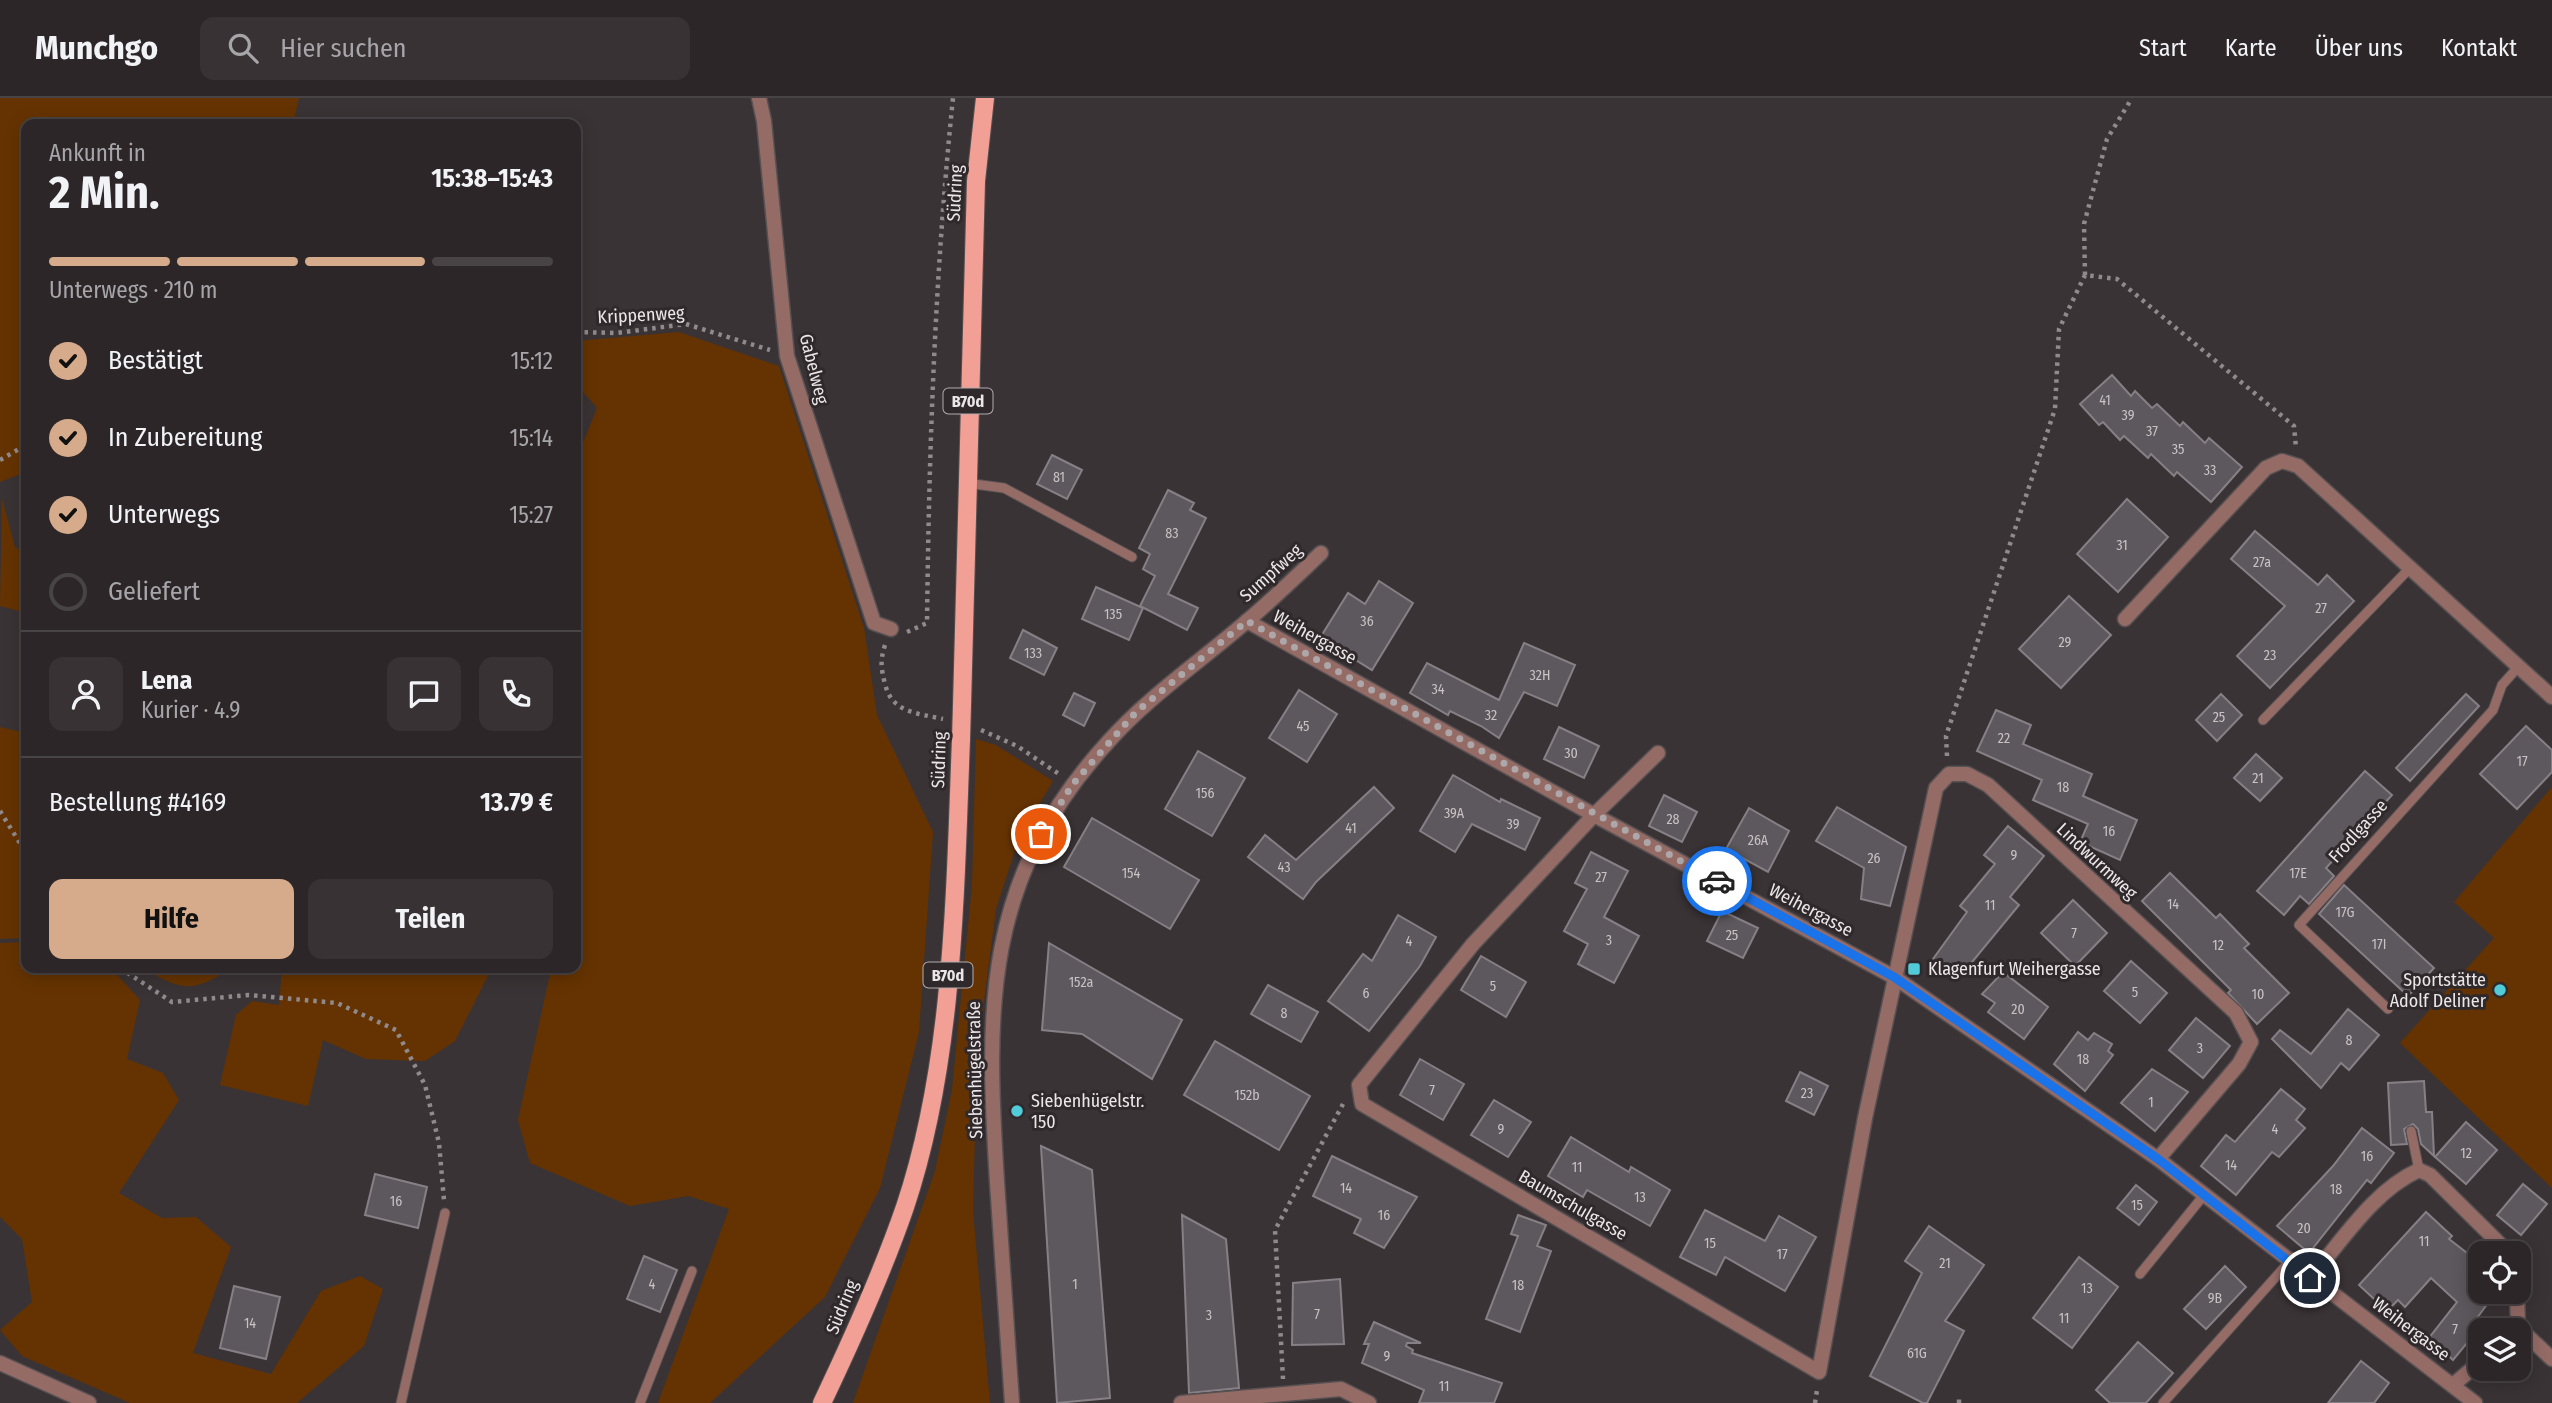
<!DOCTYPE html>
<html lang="de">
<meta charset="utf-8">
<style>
:root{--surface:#2c2628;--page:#383234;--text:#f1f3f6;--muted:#a6a5a8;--line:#484345;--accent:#d6ab8b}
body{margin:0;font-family:"Fira Sans Condensed",sans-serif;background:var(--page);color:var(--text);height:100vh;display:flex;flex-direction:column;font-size:26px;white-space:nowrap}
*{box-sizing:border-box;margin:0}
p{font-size:23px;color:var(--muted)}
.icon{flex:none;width:38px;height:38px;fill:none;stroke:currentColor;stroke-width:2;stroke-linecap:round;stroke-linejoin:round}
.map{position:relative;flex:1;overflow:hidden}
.details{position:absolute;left:21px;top:21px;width:560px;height:854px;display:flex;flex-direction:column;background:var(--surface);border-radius:14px;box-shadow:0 4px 18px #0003,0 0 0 2px var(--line)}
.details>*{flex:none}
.buttons{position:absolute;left:2468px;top:1143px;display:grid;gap:14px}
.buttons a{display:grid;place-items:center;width:63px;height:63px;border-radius:14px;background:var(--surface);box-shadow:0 4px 18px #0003,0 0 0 2px var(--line);font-size:35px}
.pin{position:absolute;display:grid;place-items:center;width:60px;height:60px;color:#fff;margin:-30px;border:4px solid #fff;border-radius:50%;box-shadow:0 2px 7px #0007}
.courier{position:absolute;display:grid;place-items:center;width:70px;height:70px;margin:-35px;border:5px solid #1a73e8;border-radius:50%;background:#fff;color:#222;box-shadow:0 2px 9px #0007}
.summary em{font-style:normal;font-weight:700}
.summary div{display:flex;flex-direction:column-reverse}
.summary{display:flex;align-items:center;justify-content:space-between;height:119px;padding:0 28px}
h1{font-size:46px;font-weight:700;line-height:52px}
.bar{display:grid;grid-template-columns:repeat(4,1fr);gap:10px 7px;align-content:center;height:84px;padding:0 28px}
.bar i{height:9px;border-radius:5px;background:var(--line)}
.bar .current{background:var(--accent)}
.bar p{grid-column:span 4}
.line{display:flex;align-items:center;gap:18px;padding:0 28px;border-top:2px solid var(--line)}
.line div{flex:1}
.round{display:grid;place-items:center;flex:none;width:74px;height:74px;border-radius:14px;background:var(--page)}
ol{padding:0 28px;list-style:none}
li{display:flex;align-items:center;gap:21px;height:77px}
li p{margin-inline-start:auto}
li .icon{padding:7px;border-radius:50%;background:var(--accent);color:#111;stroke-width:4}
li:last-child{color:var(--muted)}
li i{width:38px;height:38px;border:4px solid var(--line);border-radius:50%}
.button{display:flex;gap:14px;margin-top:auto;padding:14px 28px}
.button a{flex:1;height:80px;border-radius:14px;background:var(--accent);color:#111;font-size:28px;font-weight:700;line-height:80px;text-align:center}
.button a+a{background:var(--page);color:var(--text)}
header{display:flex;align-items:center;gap:42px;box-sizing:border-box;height:98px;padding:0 35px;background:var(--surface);border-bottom:2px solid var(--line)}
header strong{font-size:33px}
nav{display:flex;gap:38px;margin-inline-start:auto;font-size:24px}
.search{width:490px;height:63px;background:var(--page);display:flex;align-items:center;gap:18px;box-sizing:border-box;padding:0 24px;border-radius:14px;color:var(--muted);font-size:26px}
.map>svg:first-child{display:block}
</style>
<header>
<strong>Munchgo</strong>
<div class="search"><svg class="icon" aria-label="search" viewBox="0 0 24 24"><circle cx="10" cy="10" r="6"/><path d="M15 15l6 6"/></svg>Hier suchen</div>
<nav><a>Start</a><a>Karte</a><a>Über uns</a><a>Kontakt</a></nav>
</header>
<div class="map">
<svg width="2552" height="1305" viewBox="0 0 2552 1305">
<rect width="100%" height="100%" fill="#3a3335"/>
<g fill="#653301">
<polygon points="0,0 299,0 293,26 26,26 26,374 0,384"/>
<polygon points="679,234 779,268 864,530 877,617 933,734 919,934 880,1090 825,1199 710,1305 658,1305 729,1111 688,1098 630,1108 530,1065 518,1022 550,876 540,870 576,870 576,362 597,310 576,286 576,243"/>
<polygon points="2,401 15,449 26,456 26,515 0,508"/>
<polygon points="0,629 26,635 26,840 0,841"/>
<polygon points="976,641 996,647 1053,683 1019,740 996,811 977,956 973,1113 990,1305 853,1305 935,1073 952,992 972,787"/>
<polygon points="2552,689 2552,1090 2400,945 2494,840 2454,804"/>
<polygon points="26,844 26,870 111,870 140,902 127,961 163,975 179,1002 119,1095 162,1120 196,1119 231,1149 193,1255 271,1276 321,1193 360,1178 383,1191 364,1248 297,1305 130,1305 22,1258 0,1232 32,1204 22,1141 0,1119 0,845"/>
<path d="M143 870H230V871C193 895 181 893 143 870Z"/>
<polygon points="282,870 492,870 455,943 425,963 366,961 323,942 308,1008 220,987 236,917 252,903 279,907"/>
</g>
<g fill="#5d585d" stroke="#868086" stroke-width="2">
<polygon points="2112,277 2131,298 2135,293 2152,310 2157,306 2180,328 2183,324 2205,345 2209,340 2242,369 2211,404 2177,374 2174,378 2151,356 2148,360 2124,338 2120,342 2103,324 2099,327 2080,306"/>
<polygon points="1052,357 1082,372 1067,401 1037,386"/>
<polygon points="1168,392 1194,405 1190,412 1206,420 1168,496 1198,510 1187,532 1140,508 1155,478 1143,471 1150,456 1139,450"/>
<polygon points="2127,401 2168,439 2118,494 2077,456"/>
<polygon points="2255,433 2318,487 2327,477 2354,503 2270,590 2237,558 2285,508 2231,461"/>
<polygon points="1379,483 1413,505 1372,572 1320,540 1348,495 1365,506"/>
<polygon points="1096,489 1143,510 1129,542 1082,521"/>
<polygon points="2069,498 2111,537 2061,590 2019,551"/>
<polygon points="1023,532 1057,550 1044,577 1010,560"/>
<polygon points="1524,545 1575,567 1557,608 1524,594 1499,640 1481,628 1450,613 1448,617 1410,595 1427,565 1499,602"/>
<polygon points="1299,592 1337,616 1307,664 1269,640"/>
<polygon points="1074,595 1095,605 1084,628 1063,617"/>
<polygon points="2221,596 2242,617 2217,643 2196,622"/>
<polygon points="2466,596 2479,608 2410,683 2396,670"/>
<polygon points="1996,612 2031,627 2023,646 2092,676 2083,698 2137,722 2120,762 2080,744 2088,726 2033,702 2042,682 1977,653"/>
<polygon points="2526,628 2552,652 2552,674 2517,711 2480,676"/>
<polygon points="1559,629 1599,648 1584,680 1544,661"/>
<polygon points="1198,653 1245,680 1212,738 1165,711"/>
<polygon points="2256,656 2282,680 2260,703 2234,680"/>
<polygon points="2365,673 2392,697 2326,770 2334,778 2309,806 2300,798 2284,817 2257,793"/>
<polygon points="1453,677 1500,704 1501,701 1540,720 1525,752 1472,726 1455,754 1420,733"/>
<polygon points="1374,689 1394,710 1316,784 1303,801 1248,759 1265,737 1296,762"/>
<polygon points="1664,697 1697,714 1682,744 1649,728"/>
<polygon points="1837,709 1906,749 1890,808 1861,801 1864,770 1816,743"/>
<polygon points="1749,710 1789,733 1768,774 1726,751"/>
<polygon points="1092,720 1199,782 1170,831 1064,769"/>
<polygon points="2008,728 2044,758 2010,799 2019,807 1959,880 1933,861 1967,814 1960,808 1995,766 1984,757"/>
<polygon points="1591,754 1628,773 1604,819 1639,838 1614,885 1578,866 1588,846 1564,833 1587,791 1575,785"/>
<polygon points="2170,775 2216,820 2220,816 2249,846 2244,850 2289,895 2257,926 2228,895 2231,892 2142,803"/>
<polygon points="2344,787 2434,870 2408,898 2319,816"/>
<polygon points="2073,802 2107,835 2075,868 2041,835"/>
<polygon points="1722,813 1758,830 1743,860 1707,843"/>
<polygon points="1398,817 1436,839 1420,868 1369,933 1328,903 1363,856 1372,863"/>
<polygon points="1049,845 1182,922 1152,981 1082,936 1042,932"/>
<polygon points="1481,858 1526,884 1506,919 1461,892"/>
<polygon points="2131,863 2167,895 2140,925 2104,893"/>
<polygon points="2003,874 2048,909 2024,941 1988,914 1995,905 1982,896"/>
<polygon points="1268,887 1318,914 1301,944 1251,916"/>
<polygon points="2348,911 2379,937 2349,972 2341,965 2321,990 2272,941 2280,932 2311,956"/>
<polygon points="2196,920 2230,948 2203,980 2169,952"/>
<polygon points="2078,934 2088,942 2094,935 2112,946 2108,953 2113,957 2085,993 2054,966"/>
<polygon points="1215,943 1310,998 1279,1052 1184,997"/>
<polygon points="1420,961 1464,986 1443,1022 1400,997"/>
<polygon points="2152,971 2188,994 2155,1033 2121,1005"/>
<polygon points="1800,974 1828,988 1814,1017 1786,1003"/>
<polygon points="2424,983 2426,1014 2432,1014 2434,1058 2421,1046 2418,1031 2413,1026 2404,1031 2407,1046 2391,1047 2388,985"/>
<polygon points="2281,991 2305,1011 2296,1022 2305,1030 2279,1059 2272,1054 2236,1097 2201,1068 2226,1037 2235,1044"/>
<polygon points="1494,1002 1531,1024 1508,1059 1471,1037"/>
<polygon points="2466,1024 2497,1052 2466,1086 2435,1059"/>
<polygon points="2362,1030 2394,1055 2371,1085 2367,1082 2309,1155 2277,1128 2333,1068"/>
<polygon points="1571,1039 1629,1074 1631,1069 1670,1092 1650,1128 1587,1092 1583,1099 1548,1078"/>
<polygon points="1041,1048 1092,1072 1110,1300 1057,1305"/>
<polygon points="1332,1058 1417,1099 1384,1150 1354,1135 1361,1121 1313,1098"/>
<polygon points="375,1076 427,1089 418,1130 365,1117"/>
<polygon points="2523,1086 2547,1106 2521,1137 2497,1117"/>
<polygon points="2136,1087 2157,1104 2139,1127 2117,1110"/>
<polygon points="1705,1112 1765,1143 1779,1118 1816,1139 1785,1193 1725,1159 1716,1177 1680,1159"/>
<polygon points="2426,1114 2452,1138 2449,1141 2480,1165 2480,1194 2496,1194 2472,1227 2476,1234 2453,1262 2429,1240 2457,1204 2431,1180 2405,1209 2398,1202 2387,1213 2359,1187"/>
<polygon points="1182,1117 1226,1141 1239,1290 1189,1295"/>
<polygon points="1518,1117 1546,1127 1537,1148 1551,1153 1520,1234 1486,1221 1518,1138 1511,1136"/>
<polygon points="1929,1128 1984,1167 1945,1223 1964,1233 1927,1305 1923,1305 1870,1278 1922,1175 1905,1163"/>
<polygon points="644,1158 677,1172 660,1214 627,1201"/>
<polygon points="2079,1159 2118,1189 2072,1250 2033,1220"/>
<polygon points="2225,1168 2246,1189 2206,1231 2184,1211"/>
<polygon points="1340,1181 1344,1246 1292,1247 1293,1185"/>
<polygon points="234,1188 280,1199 266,1261 220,1250"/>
<polygon points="1374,1224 1421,1245 1407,1245 1406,1248 1413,1252 1412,1255 1502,1285 1494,1305 1419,1305 1424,1292 1362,1265 1369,1246 1364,1246"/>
<polygon points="2138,1244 2173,1275 2146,1305 2110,1305 2096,1292"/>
<polygon points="2361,1263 2389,1285 2374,1305 2328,1305"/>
</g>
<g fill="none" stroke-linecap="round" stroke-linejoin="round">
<g stroke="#565052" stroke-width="11">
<g id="service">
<polyline points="966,385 1004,390 1132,459"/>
<polyline points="2263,622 2410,470"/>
<polyline points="2388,911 2299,827 2493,612 2502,587 2519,568"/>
<polyline points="2411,1033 2419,1072"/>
<polyline points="2140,1176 2204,1097"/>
<polyline points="401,1305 445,1115"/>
<polyline points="640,1305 692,1173"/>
<polyline points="2163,1305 2290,1163"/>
</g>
</g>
<g stroke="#565052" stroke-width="17">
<g id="minor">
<polyline points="759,0 764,23 787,258 874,525 891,531"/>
<polyline points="2125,521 2266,370 2282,363 2298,368 2552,599"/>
<polyline points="1247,523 1594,717 1894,879 2158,1061 2475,1305"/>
<polyline points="1658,655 1594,717 1473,846 1359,987 1362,1006 1819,1274 1865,1020 1936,690 1949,676 1967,676 1988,687 2236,915 2251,944 2239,966 2158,1061"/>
<path d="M2310 1180C2342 1143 2374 1092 2419 1072L2430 1077 2509 1155"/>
<polyline points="2517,1194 2518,1229 2552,1261"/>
<polyline points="2453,1287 2480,1264"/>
<path d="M1012 1305C1007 1231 1002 1157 997 1084 986 910 983 781 1108 644 1149 598 1201 563 1247 523 1273 501 1297 478 1321 455"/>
<polyline points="1181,1305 1341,1291 1369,1305"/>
</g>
</g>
<g stroke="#565052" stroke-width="17">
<polyline id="tertiary" points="0,1265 89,1305"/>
</g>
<g stroke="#565052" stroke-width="20">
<g id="primary">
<polyline points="962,607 976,83 985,0"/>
<path d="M822 1305C852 1242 882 1176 905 1109 954 963 955 794 961 641"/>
</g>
</g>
<g stroke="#908a8c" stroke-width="4.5" stroke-dasharray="3.5 5" stroke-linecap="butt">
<polyline points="2085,177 2084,126 2107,41 2132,0"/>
<polyline points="576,234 617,235 686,226 770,252"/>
<polyline points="0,362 26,347"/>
<path d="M907 534 927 525C929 350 935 174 953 0"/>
<path d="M885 547C880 563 881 570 885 586 892 615 917 615 943 621"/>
<polyline points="981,632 1017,648 1062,678"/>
<polyline points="1947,658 1946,638 2055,311 2059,231 2085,177 2117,181 2294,328 2296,350"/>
<polyline points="0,713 26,755"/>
<polyline points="120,870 172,904 249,897 337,905 396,932 425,987 439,1045 444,1102"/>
<polyline points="1283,1281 1275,1132 1343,1006"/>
<polyline points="1815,1305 1817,1292"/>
<polyline points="1959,1305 1959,1298"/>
</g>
<use href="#service" stroke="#956b66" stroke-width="9"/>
<use href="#minor" stroke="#956b66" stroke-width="14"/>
<use href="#tertiary" stroke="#956b66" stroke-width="14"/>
<use href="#primary" stroke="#f29f95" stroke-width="18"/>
<g stroke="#565052" stroke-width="20" stroke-linecap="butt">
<polyline id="primary-bridge" points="961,641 962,607"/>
</g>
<use href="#primary-bridge" stroke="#f29f95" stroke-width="18"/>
</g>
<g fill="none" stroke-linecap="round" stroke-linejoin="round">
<polyline stroke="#ada7a9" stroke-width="7" stroke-dasharray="0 12.6" points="1041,736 1073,686 1136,614 1247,523 1717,783"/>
<polyline stroke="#1a73e8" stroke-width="9" points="1717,783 1894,879 2158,1061 2310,1180"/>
</g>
<g fill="#52cbd9" stroke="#30292b" stroke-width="2.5">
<rect x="1907" y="864" width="14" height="14" rx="3.5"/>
<circle cx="2500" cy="892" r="7"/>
<circle cx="1017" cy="1013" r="7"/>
</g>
<g text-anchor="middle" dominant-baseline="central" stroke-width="6" stroke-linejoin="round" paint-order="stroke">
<g font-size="14" fill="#c8c2c5">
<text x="2105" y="302">41</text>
<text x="2128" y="317">39</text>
<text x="2152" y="333">37</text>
<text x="2178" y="351">35</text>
<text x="2210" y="372">33</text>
<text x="1059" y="379">81</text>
<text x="1172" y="435">83</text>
<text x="2122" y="447">31</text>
<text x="2262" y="464">27a</text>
<text x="2321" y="510">27</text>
<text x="1113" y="516">135</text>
<text x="1367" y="523">36</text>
<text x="2065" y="544">29</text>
<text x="1033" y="555">133</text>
<text x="2270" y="557">23</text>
<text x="1540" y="577">32H</text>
<text x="1438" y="591">34</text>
<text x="1491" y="617">32</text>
<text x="2219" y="619">25</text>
<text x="1303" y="628">45</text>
<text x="2004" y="640">22</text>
<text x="1571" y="655">30</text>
<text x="2522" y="663">17</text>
<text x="2258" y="680">21</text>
<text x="2063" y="689">18</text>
<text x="1205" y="695">156</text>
<text x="1454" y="715">39A</text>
<text x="1673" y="721">28</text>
<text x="1513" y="726">39</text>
<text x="1351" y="730">41</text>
<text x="2109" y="733">16</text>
<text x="1758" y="742">26A</text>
<text x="2014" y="757">9</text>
<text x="1874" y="760">26</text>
<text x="1284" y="769">43</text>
<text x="1131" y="775">154</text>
<text x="2298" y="775">17E</text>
<text x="1601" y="779">27</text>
<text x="2173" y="806">14</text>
<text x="1990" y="807">11</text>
<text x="2345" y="814">17G</text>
<text x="2074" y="835">7</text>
<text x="1732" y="837">25</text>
<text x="1609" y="842">3</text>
<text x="1409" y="843">4</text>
<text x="2379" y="846">17I</text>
<text x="2218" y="847">12</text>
<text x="1081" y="884">152a</text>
<text x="1493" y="888">5</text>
<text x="2135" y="894">5</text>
<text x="1366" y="895">6</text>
<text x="2258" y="896">10</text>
<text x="2018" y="911">20</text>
<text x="1284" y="915">8</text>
<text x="2349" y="942">8</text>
<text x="2200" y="950">3</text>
<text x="2083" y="961">18</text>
<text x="1432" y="992">7</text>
<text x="1807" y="995">23</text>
<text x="1247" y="997">152b</text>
<text x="2151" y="1004">1</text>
<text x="1501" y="1031">9</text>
<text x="2275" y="1031">4</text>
<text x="2466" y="1055">12</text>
<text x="2367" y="1058">16</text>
<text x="2231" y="1067">14</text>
<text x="1577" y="1069">11</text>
<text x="1346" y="1090">14</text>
<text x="2336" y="1091">18</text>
<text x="1640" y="1099">13</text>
<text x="396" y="1103">16</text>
<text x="2137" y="1107">15</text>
<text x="1384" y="1117">16</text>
<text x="2304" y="1130">20</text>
<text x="2424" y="1143">11</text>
<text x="1710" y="1145">15</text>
<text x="1782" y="1156">17</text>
<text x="1945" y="1165">21</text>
<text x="652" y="1186">4</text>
<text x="1075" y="1186">1</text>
<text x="1518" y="1187">18</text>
<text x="2087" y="1190">13</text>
<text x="2215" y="1200">9B</text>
<text x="1317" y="1216">7</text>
<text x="1209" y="1217">3</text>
<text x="2064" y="1220">11</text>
<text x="250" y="1225">14</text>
<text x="2455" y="1231">7</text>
<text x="1917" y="1255">61G</text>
<text x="1387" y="1258">9</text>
<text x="1444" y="1288">11</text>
</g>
<g fill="#30292b" stroke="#b3adaf" stroke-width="2">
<rect x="943.5" y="290.5" width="49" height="25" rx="5"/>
<rect x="923.5" y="864.5" width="49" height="25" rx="5"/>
</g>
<g font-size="16" font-weight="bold" fill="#ebe6e8">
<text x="968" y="303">B70d</text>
<text x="948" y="877">B70d</text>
</g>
<g font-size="18" fill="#ebe6e8" stroke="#30292b">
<text transform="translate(955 95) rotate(-87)">Südring</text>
<text transform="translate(641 217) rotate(-3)">Krippenweg</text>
<text transform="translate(814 271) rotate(76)">Gabelweg</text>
<text transform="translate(1271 475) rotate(-42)">Sumpfweg</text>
<text transform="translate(1315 539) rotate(29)">Weihergasse</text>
<text transform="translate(939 662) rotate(-88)">Südring</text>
<text transform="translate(2358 733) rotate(-48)">Frodlgasse</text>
<text transform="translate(2097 763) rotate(43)">Lindwurmweg</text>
<text transform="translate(1811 812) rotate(28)">Weihergasse</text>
<text transform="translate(975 972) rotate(-91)">Siebenhügelstraße</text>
<text transform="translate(1573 1107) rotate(30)">Baumschulgasse</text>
<text transform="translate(842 1209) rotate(-68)">Südring</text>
<text transform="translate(2411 1231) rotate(37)">Weihergasse</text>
</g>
<g font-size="18" fill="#ebe6e8" stroke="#30292b" text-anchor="start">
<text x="1928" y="871">Klagenfurt Weihergasse</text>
<text x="2486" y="882" text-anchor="end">Sportstätte<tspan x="2486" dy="21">Adolf Deliner</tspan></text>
<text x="1031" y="1003">Siebenhügelstr.<tspan x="1031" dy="21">150</tspan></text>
</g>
</g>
</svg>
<div class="buttons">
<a><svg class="icon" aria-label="locate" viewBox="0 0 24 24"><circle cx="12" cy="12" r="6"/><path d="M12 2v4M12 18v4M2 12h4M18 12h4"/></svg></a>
<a><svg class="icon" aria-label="layers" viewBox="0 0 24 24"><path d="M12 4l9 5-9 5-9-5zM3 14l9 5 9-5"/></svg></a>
</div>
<div class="pin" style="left:1041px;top:736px;background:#ea580c"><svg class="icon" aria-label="bag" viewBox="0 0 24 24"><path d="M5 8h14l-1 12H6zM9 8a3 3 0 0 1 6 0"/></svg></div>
<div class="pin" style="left:2310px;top:1180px;background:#1f2937"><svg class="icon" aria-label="home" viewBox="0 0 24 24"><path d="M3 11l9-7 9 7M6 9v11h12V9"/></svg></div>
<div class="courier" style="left:1717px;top:783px"><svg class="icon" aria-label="car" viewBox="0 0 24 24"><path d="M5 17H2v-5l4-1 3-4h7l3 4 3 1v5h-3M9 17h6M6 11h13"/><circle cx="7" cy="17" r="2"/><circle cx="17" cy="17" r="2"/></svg></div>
<section class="details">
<div class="summary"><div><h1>2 Min.</h1><p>Ankunft in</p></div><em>15:38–15:43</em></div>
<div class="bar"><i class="current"></i><i class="current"></i><i class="current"></i><i></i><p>Unterwegs · 210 m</p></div>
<ol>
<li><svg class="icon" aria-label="check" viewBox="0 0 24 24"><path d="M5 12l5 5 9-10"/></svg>Bestätigt<p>15:12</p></li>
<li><svg class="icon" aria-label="check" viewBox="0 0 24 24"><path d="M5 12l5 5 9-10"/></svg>In Zubereitung<p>15:14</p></li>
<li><svg class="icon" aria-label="check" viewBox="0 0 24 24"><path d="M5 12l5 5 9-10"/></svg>Unterwegs<p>15:27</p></li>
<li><i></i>Geliefert</li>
</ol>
<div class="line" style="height:126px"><a class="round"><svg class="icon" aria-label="person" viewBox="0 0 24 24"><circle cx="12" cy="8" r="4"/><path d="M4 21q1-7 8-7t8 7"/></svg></a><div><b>Lena</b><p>Kurier · 4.9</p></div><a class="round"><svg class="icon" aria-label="chat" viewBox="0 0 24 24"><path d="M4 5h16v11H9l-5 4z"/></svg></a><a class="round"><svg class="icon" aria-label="phone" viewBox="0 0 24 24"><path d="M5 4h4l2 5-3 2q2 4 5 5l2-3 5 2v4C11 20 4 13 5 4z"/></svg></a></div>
<div class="line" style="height:91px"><div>Bestellung #4169</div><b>13.79 €</b></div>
<div class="button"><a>Hilfe</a><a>Teilen</a></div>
</section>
</div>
